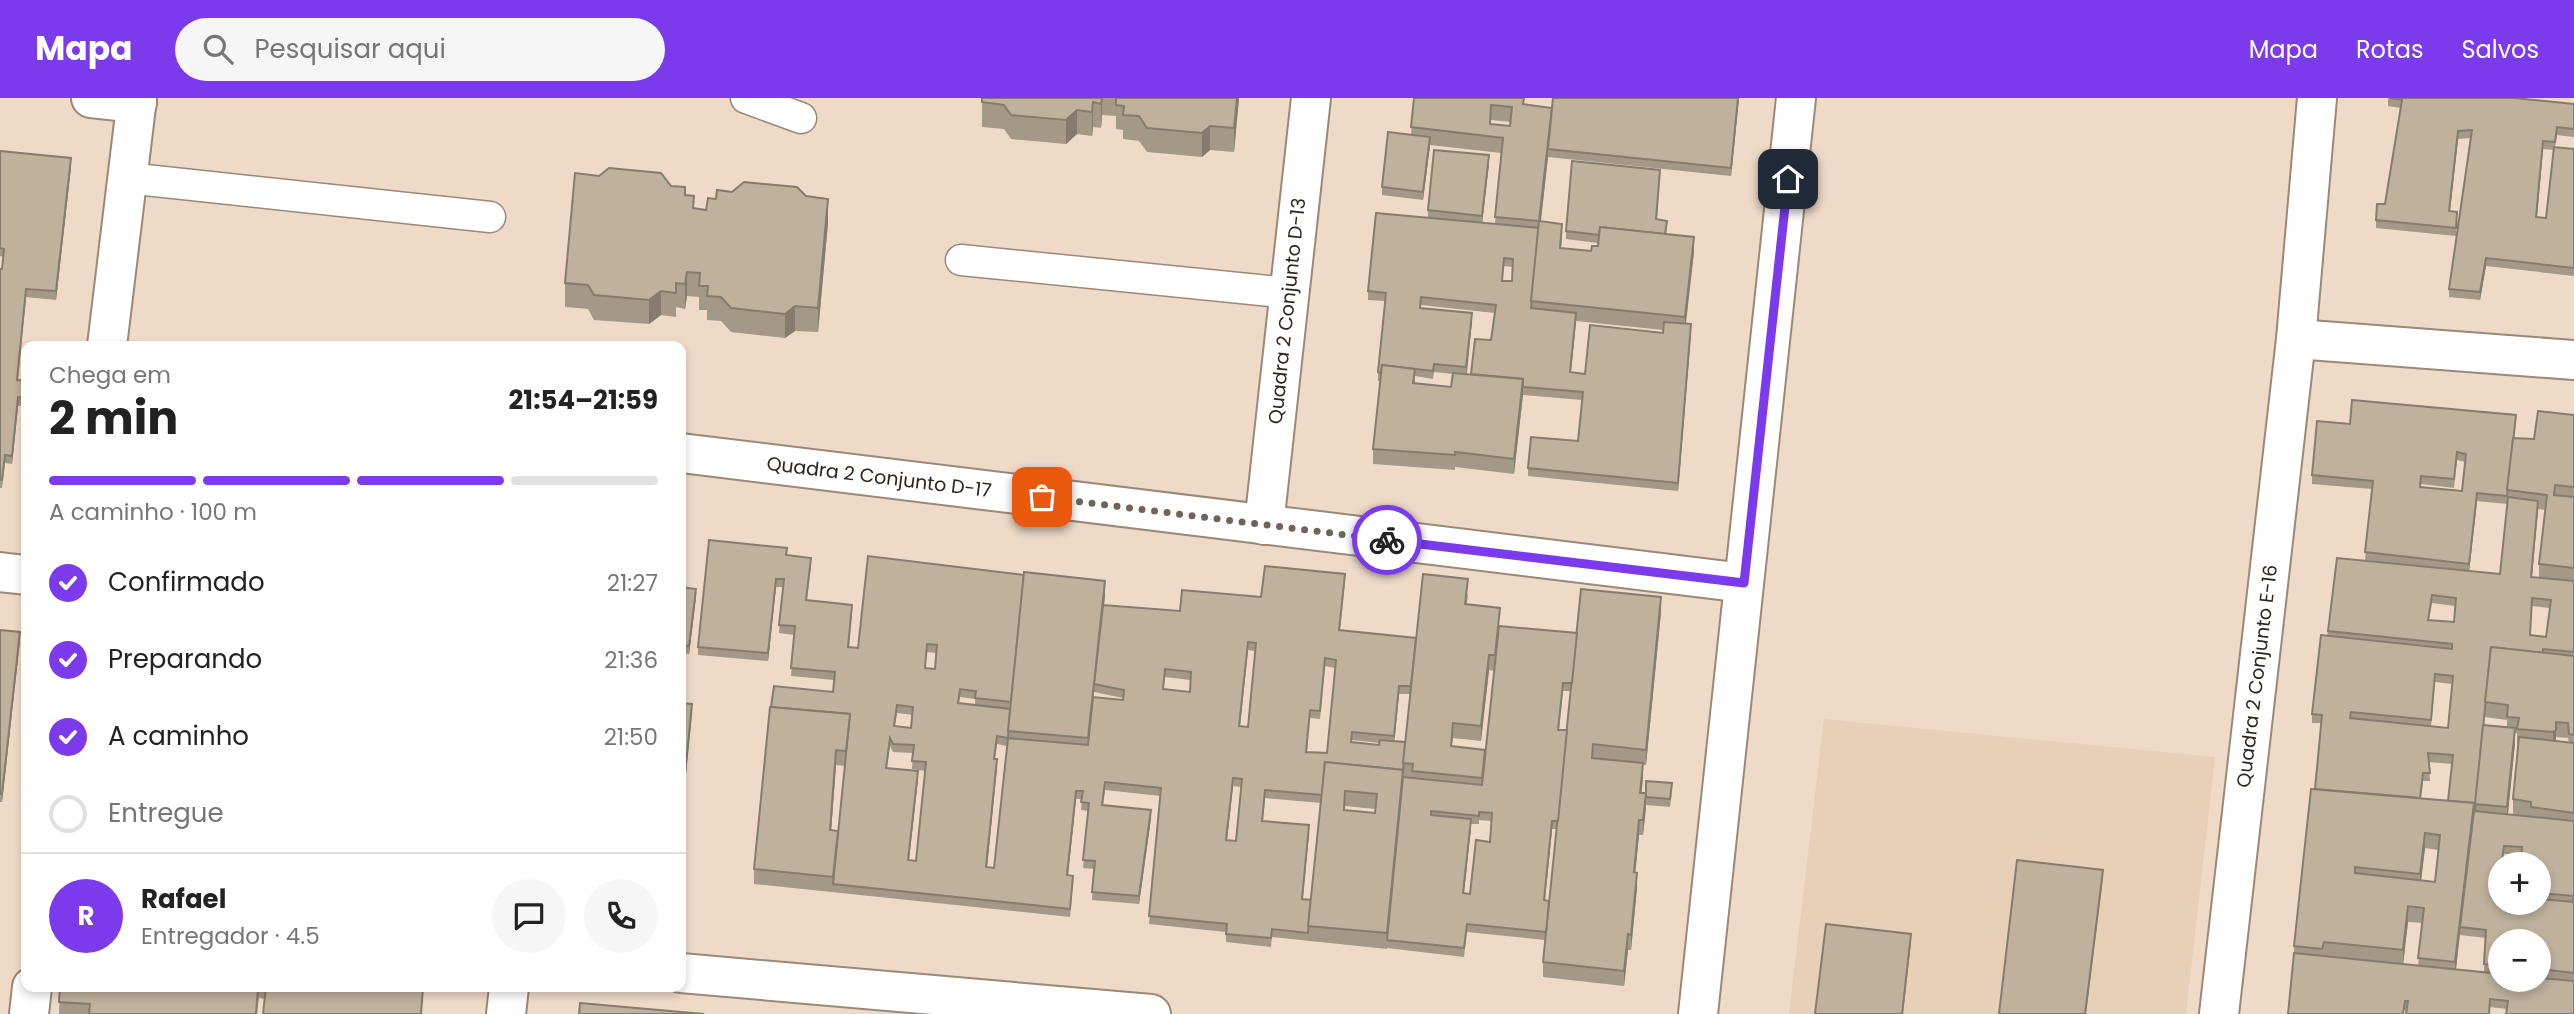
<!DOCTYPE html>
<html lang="pt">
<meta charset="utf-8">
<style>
:root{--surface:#fff;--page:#f6f6f6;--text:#222;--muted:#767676;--line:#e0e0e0;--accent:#7c3aed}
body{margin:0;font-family:Poppins,sans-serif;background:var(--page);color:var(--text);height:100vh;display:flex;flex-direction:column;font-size:26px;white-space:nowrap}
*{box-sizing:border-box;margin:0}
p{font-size:23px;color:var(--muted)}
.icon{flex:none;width:38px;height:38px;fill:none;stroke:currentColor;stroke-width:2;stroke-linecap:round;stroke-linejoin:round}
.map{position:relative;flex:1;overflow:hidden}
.details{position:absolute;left:21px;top:243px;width:665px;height:651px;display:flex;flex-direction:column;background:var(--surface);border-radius:14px;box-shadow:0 4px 10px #0003}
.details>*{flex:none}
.fabs{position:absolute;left:2488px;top:754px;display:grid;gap:14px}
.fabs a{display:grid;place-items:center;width:63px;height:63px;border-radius:50%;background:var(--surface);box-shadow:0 4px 10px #0003;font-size:35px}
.pin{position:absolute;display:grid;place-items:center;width:60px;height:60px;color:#fff;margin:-30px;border-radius:14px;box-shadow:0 4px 10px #0006}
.courier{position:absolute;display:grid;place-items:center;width:70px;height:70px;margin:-35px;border:5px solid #7c3aed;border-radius:50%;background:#fff;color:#222;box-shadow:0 2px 9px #0007}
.head em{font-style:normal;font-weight:700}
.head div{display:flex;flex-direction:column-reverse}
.head{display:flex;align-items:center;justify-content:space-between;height:119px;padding:0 28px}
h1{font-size:46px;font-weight:700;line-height:52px}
.bar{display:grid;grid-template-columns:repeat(4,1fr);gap:10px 7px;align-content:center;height:84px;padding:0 28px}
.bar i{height:9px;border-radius:5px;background:var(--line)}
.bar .current{background:var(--accent)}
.bar p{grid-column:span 4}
.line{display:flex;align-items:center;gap:18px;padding:0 28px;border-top:2px solid var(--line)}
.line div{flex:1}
.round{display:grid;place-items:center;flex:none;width:74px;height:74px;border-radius:37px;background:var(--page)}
ol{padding:0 28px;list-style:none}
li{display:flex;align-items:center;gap:21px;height:77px}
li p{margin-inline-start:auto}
li .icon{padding:7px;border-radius:50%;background:var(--accent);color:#fff;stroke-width:4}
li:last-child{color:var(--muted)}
li i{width:38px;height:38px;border:4px solid var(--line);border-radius:50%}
header{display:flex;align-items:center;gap:42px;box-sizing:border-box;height:98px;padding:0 35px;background:var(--accent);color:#fff}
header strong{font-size:33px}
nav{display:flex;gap:38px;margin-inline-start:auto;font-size:24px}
.search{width:490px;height:63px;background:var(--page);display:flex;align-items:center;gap:18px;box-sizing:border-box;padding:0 24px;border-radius:38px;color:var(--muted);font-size:26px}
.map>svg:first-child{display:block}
</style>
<header>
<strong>Mapa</strong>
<div class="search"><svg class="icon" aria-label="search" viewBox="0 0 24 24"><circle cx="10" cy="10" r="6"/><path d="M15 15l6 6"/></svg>Pesquisar aqui</div>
<nav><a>Mapa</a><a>Rotas</a><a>Salvos</a></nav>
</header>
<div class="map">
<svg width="2574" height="916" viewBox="0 0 2574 916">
<rect width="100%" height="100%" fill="#efdac8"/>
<polygon fill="#e8cfb7" points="1824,621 2215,659 2186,916 1789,916"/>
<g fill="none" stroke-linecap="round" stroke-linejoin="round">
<g stroke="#9b8877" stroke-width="33">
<g id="lane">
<polyline points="746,0 801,20"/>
<polyline points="127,80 490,119"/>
<polyline points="961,162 1289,195"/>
</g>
</g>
<g stroke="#9b8877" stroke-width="42">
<g id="street">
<polyline points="91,0 137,5"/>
<polyline points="2296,241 2574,262"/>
<polyline points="107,248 137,0"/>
<polyline points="681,355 1744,485"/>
<polyline points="1264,427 1311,0"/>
<polyline points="0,474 26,477"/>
<polyline points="681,875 1151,916"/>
<polyline points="29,916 32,889"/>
<polyline points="506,916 509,889"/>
<polyline points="1698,916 1796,0"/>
<polyline points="2219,916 2296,241 2317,0"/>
</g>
</g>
<use href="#lane" stroke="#fff" stroke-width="30"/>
<use href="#street" stroke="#fff" stroke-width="38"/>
</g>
<g fill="#a49886" fill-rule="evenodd">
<polygon points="982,0 1239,0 1234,54 1210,52 1202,59 1147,54 1139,43 1123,41 1123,32 1116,31 1116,18 1102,17 1101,30 1093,29 1092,38 1077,36 1066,46 1011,41 1004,31 982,29"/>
<path d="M1414 0 1525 6 1552 10 1739 0 1731 78 1548 59 1541 123 1562 141 1561 151 1591 153 1598 148V145L1566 141V133L1660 80 1657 122 1667 131 1666 136 1694 154 1685 226 1691 235 1678 393 1528 378V370L1578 343 1582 302 1523 297 1514 376 1455 369V372L1373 366V351L1380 283H1378V274L1385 203 1368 202V193L1428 119V112L1489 65 1482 125 1495 126 1501 55 1430 47 1423 102 1382 97V89L1411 37ZM1491 22 1511 24 1510 28 1491 26ZM1504 168 1513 169 1512 183H1502ZM1421 207 1495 215 1491 242 1471 276H1467L1472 223 1421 210ZM1576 223 1663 232V235L1585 276 1571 274ZM1434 274 1453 276 1451 289 1415 285V278L1433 281Z"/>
<path d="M2388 0 2574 6V39L2557 37 2555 49 2574 51V178L2486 168 2480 202 2449 199V191L2470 40 2458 41 2450 113 2457 114 2456 138 2376 130V122L2385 106 2401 10 2388 8ZM2543 51 2554 52 2546 120 2537 119Z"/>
<polygon points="0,53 71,69 56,202 26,199 17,282 26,283 26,308 18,308 12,366 5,365 2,390 0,390 0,171 2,171 3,159 0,158"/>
<polygon points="671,88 685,97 694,111 828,125 818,234 795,233 785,240 731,234 721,223 707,222 707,212 699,212 699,199 687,198 685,211 676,209 676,219 661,217 649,226 594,222 588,211 565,209 565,185"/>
<path d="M2574 317V883L2539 880V844H2501V876L2484 874 2486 840 2460 837V835L2456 871 2539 882 2507 911 2490 909 2489 916H2406L2407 912H2405L2294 855V848L2315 691 2321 625H2312V616L2328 533 2410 468 2365 462 2372 391 2312 386V377L2350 326 2516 325 2514 340 2534 341ZM2457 362 2465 364 2462 393 2421 389V386L2454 390ZM2477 403 2507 406 2500 476 2469 473ZM2538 411 2545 412 2539 466V480L2532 479ZM2432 505 2455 508 2454 524 2429 522ZM2532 508 2550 510 2546 539 2530 538ZM2435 584 2452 586 2448 630 2431 629ZM2485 619 2507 622V629L2484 627ZM2515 635H2517V646H2518L2513 701V716H2508L2515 645ZM2556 639 2568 640 2569 644 2556 643ZM2429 664 2452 666 2448 703 2421 700 2423 683H2430ZM2425 750 2438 752 2435 784 2421 782ZM2504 756 2522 757 2539 766V805L2498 796 2501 778V766H2502ZM2408 824 2422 825 2418 868 2403 866Z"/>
<path d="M787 457 811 468 807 502 852 515 849 549 858 550 1105 498 1104 507 1180 513 1345 484 1340 533 1416 540 1468 496 1467 506 1500 528 1577 535 1661 514 1646 667H1643L1641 695 1672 694 1670 709 1646 707 1643 737H1639L1635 774 1637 790 1631 852H1628L1624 888 1543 879V864L1545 842 1467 834 1464 859 1387 850V851L1272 839 1271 849 1226 844V834L1149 826 1161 698 1105 692 1103 707 1151 720 1139 806 1092 802 1094 771 1083 770 1089 713 1081 712 1082 701H1076L1068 777 1073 786 1070 819 754 786V771L833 594 834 582 791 578 794 537 779 535 783 489H776L768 563 698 557V549ZM1248 552 1255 553 1248 629 1240 628ZM927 554 936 555 935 571 925 570ZM1325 568 1335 570 1327 655 1307 654 1310 620 1320 621ZM1489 572 1494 573 1485 662 1452 648 1453 640 1481 643ZM1165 579 1190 582V594L1163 591ZM1563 593H1571L1567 632H1559ZM1094 594 1123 600V602L1094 599ZM1399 596H1410L1405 644 1394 643ZM960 599 975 601V607L959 605ZM897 615 913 617 911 630 895 628ZM1352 642 1380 645 1379 647 1352 644ZM997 646 1007 648 994 770H987L997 669 995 661ZM890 648 893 654 913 655 912 671 925 673 916 763 909 762 918 681 887 670ZM836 667 845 668 838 733 831 732ZM1233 688 1241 689 1236 743 1227 742ZM1265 700 1321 705 1311 802 1302 801 1309 736 1263 723ZM1345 708 1375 711V715L1345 712ZM1479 722 1492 723 1490 744 1470 796 1464 795 1471 726H1479ZM1552 731H1557L1549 803 1545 802Z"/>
<polygon points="681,489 696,499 689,556 681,555"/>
<polygon points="0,532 20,542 2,704 0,704"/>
<polygon points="60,889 293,889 293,890 314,892 314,889 419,889 423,905 265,901 259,900 257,916 59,916"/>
</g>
<g fill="#867c6d">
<polygon points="1102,0 1102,17 1101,30 1101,6"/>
<polygon points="1237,0 1239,0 1234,54 1234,30"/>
<polygon points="1738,0 1739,0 1731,78 1731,70"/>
<polygon points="1093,4 1093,29 1092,38 1092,14"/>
<polygon points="1552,10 1548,51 1548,59 1539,138 1539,123"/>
<polygon points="1077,12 1077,36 1066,46 1066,22"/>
<polygon points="1210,28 1210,52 1202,59 1202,35"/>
<polygon points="2458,33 2458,41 2449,121 2449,113"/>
<polygon points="1430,39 1430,47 1423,102 1423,94"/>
<polygon points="2543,43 2543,51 2536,127 2536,119"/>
<polygon points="1489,57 1489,65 1482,126 1482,118"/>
<polygon points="71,60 71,69 56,202 56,193"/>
<polygon points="828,101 828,125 818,234 818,210"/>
<polygon points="1694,139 1694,154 1685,234 1685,219"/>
<polygon points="2486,160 2486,168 2480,202 2480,194"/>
<polygon points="687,174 687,198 685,211 685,186"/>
<polygon points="26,191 26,199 17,290 17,282"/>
<polygon points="661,193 661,217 649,226 649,202"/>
<polygon points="795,208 795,233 785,240 785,216"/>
<polygon points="1472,215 1472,223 1466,278 1466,269"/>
<polygon points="1576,215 1576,223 1570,282 1570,274"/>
<polygon points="1691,226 1691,235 1678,393 1678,385"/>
<polygon points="1523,281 1523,296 1514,376 1514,361"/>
<polygon points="18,299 18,308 12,366 12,358"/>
<polygon points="2477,395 2477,403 2469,474 2469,466"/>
<polygon points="2538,403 2538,411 2531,487 2531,479"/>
<polygon points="776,481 776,489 768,563 768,555"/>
<polygon points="1105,483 1105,498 1095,586 1094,586 1094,594 1088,655 1088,640"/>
<polygon points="696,491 696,499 689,556 689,548"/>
<polygon points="1661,499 1661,514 1646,667 1646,652"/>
<polygon points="20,534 20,542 2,704 2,696"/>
<polygon points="1248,544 1248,552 1239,636 1239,628"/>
<polygon points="1489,557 1489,572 1481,643 1481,628"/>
<polygon points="1399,588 1399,596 1394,646 1394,638"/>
<polygon points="692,606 692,614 681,726 681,717"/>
<polygon points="2515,630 2515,645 2507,724 2507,709"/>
<polygon points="2556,632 2556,647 2553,649 2553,634"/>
<polygon points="836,652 836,667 830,748 830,732"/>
<polygon points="997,661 997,669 986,778 986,769"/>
<polygon points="1643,665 1643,681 1640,710 1640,695"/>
<polygon points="918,673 918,681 908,770 908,762"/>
<polygon points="1233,680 1233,688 1226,750 1226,742"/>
<polygon points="1076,693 1076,701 1067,785 1067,777"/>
<polygon points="1646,695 1646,710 1643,737 1643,722"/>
<polygon points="2474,705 2460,835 2455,880 2455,864"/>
<polygon points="1151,712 1151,720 1139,806 1139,798"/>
<polygon points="1471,721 1471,730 1463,803 1463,795"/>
<polygon points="1639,722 1639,737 1634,789 1634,774"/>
<polygon points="1552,723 1552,731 1544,811 1544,802"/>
<polygon points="1309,727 1309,736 1302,809 1302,801"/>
<polygon points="2425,735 2425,750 2420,792 2420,776"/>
<polygon points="2103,772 2103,780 2086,916 2085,916"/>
<polygon points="1637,775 1637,790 1631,852 1631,837"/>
<polygon points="2408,808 2408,824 2403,867 2403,852"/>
<polygon points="1628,836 1628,852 1624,888 1624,873"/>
<polygon points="1911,836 1911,844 1903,916 1902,916"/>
</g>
<g fill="#bfb19c" stroke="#867c6d" stroke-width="2" fill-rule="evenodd">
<polygon points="982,0 1102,0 1101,6 1093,4 1092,14 1077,12 1066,22 1011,17 1004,7 982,4"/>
<polygon points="1116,0 1237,0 1234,30 1210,28 1202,35 1147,30 1139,18 1123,17 1124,8 1116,7"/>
<path d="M1414 0H1524L1523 6 1552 10 1539 123 1495 119 1503 40 1411 29ZM1491 7 1512 9 1510 28 1490 26Z"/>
<polygon points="1553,0 1738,0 1731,70 1548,51"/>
<polygon points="2390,0 2514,0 2574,6 2574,31 2557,29 2555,44 2543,43 2536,119 2546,120 2554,49 2574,51 2574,170 2486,160 2480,194 2449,191 2472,32 2458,33 2449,113 2457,114 2456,130 2376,122 2377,106 2385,106 2402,2"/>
<polygon points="1388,34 1430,39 1423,94 1382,89"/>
<polygon points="1434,52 1489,57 1482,118 1428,112"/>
<polygon points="0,53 71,60 56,193 26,191 17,282 26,283 26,300 18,299 12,358 5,357 2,382 0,382 0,171 2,171 4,151 0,150"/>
<polygon points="1572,63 1660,72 1656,121 1667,123 1665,136 1600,129 1599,137 1566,133"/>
<polygon points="609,70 661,75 671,88 685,89 685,97 694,98 693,110 706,112 708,100 716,101 717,92 732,94 744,84 797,89 806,98 828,101 818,210 795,208 785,216 731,210 721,199 707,198 708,188 699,188 700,175 687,174 685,186 676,185 676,195 661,193 649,202 594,197 588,187 565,185 575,75 599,78"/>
<path d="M1376 115 1539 130 1531 210 1576 215 1570 274 1585 276 1590 227 1663 235 1664 224 1691 226 1678 385 1528 370 1531 339 1578 343 1583 294 1523 289V281L1471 276 1475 241 1491 242 1496 207 1421 199 1420 210 1472 215 1466 269 1434 266 1433 273 1382 267 1381 275 1378 274 1386 195 1368 193ZM1504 160 1513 161 1512 183H1502Z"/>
<polygon points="1539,123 1562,126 1560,150 1591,153 1592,148 1598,148 1600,129 1694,139 1685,219 1531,203"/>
<polygon points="1382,267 1415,271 1413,285 1451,289 1453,275 1523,281 1514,361 1455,354 1455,357 1373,351"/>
<path d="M2352 302 2516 317 2507 398 2477 395 2469 466 2365 454 2373 383 2312 377 2317 323 2350 326ZM2457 354 2466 356 2462 393 2420 389 2421 378 2454 381Z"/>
<polygon points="2538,313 2574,317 2574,389 2555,387 2554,397 2574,399 2574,470 2539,466 2547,397 2507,392 2513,340 2534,341"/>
<path d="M2508 399 2538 403 2531 479 2574 483V554L2543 551V555L2491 549 2475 712 2474 705 2448 703 2453 657 2428 655 2430 675H2423L2420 700 2315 691 2322 617 2312 616 2321 537 2452 551V546L2328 533 2337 460 2500 476ZM2432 497 2456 500 2454 524 2428 522ZM2532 500 2551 502 2546 539 2530 537ZM2435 576 2453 578 2448 630 2350 620 2351 614 2431 622Z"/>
<path d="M709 442 787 450 786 457 811 460 806 502 852 507 848 549 858 550 868 458 1024 477 1011 604 975 600 976 593 960 591 958 605 1010 611 1008 640 1088 647 1093 599 1123 602 1124 592 1094 586 1103 507 1180 513 1182 492 1261 499 1265 468 1345 476 1339 532 1416 540 1411 588H1399L1394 638 1352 634 1351 644 1379 647 1380 642 1405 644 1403 676V672L1325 664 1322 697 1265 692 1262 723 1309 727 1302 801 1311 802 1308 835 1272 831 1271 840 1226 836 1227 826 1149 818 1161 690 1105 684 1102 707 1151 712 1139 798 1092 794 1095 763 1083 762 1089 705 1081 704 1083 693H1076L1067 777 1073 778 1070 811 833 786 850 616 771 609 774 588 833 594 835 574 791 570 795 528 779 527 784 481H776L768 555 698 549ZM1248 544 1256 545 1248 629 1239 628ZM927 546 937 547 935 571 925 570ZM1325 560 1336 562 1327 655 1306 654 1310 612 1320 613ZM1165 571 1191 574 1190 594 1163 591ZM897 607 913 609 911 630 894 628ZM997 638 1008 640 994 770 986 769 997 661H994ZM890 640 893 646 914 647 912 663 926 664 916 763 908 762 918 673 886 670ZM1233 680 1242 681 1236 743 1226 742Z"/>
<polygon points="1024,474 1105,483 1088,640 1008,633"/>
<polygon points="1423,476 1468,481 1465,506 1500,510 1495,557 1489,557 1481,628 1453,625 1451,648 1485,652 1482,680 1412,673 1413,666 1403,665"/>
<polygon points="681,489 696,491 689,548 681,547"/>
<polygon points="1581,491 1661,499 1646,652 1593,646 1592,660 1643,665 1640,695 1646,695 1643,722 1639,722 1634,774 1637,775 1631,837 1628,836 1624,873 1543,864"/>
<path d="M1499 528 1577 535 1572 585H1563L1558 632H1567L1558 723H1552L1544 802 1549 803 1546 834 1467 826 1464 850 1387 842 1403 679 1482 687ZM1431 713 1479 718V714L1492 715 1490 744 1476 742 1470 796 1463 795 1471 721 1431 717Z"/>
<polygon points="0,532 20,534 2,696 0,696"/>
<polygon points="2491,549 2574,558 2574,637 2569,636 2568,625 2556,624 2556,632 2553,634 2517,631 2519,620 2507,619 2508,607 2485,604"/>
<polygon points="681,605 692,606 681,717"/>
<polygon points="770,609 850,616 846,653 836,652 830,732 838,733 833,779 754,771"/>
<polygon points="2483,627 2515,630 2507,709 2475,706"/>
<polygon points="2519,639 2574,645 2574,715 2531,709 2531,704 2513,701"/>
<path d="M1325 664 1403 672 1387 835 1308 828ZM1345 693 1377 696 1375 715 1344 712Z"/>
<polygon points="1646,683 1672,685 1670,701 1646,699"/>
<path d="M2311 691 2474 705 2455 864 2418 860 2424 810 2408 808 2403 852 2324 844 2322 851 2294 848ZM2425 735 2440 737 2435 784 2355 775V769L2420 776Z"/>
<path d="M2474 713 2574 723V875L2539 871V844H2501V867L2484 866 2486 832 2460 829ZM2504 748 2522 749 2521 766H2539V795L2574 798 2573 804 2539 801V805H2501V797L2497 796Z"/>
<polygon points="2017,762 2103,772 2085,916 1999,916"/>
<polygon points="1826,826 1911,836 1902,916 1815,916"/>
<polygon points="2294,855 2501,876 2501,882 2539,882 2539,880 2574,883 2574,916 2506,916 2508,903 2490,901 2489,916 2406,916 2408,903 2405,903 2403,916 2288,916"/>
<polygon points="60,889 258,889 256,916 89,916 90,906 59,904"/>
<polygon points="266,889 292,889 292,890 314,892 314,889 423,890 421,916 263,916"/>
<polygon points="580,905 704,916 579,916"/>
</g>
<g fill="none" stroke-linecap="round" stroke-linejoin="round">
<polyline stroke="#706459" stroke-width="7" stroke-dasharray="0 12.6" points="1042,399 1387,442"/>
<polyline stroke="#7c3aed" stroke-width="9" points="1387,442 1744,485 1788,81"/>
</g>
<g text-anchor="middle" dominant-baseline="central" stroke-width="5" stroke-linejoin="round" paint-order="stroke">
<g font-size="19" fill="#2b241d" stroke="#fff">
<text transform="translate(1287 213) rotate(-84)">Quadra 2 Conjunto D-13</text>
<text transform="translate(879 379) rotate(7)">Quadra 2 Conjunto D-17</text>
<text transform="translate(2257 578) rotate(-83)">Quadra 2 Conjunto E-16</text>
</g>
</g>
</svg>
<div class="fabs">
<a>+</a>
<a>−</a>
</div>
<div class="pin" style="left:1042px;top:399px;background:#ea580c"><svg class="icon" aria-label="bag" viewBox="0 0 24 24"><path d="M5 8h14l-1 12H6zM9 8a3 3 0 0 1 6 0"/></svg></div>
<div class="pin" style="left:1788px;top:81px;background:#1f2937"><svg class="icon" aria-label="home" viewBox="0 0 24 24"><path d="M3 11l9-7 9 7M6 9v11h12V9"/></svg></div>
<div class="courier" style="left:1387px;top:442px"><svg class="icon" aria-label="bike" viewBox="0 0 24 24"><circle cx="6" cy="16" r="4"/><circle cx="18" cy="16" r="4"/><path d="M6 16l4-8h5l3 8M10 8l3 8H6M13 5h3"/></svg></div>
<section class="details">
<div class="head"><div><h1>2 min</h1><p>Chega em</p></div><em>21:54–21:59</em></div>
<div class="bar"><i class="current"></i><i class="current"></i><i class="current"></i><i></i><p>A caminho · 100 m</p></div>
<ol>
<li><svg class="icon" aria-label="check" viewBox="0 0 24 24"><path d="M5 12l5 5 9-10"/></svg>Confirmado<p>21:27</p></li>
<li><svg class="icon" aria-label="check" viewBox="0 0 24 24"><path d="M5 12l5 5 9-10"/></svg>Preparando<p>21:36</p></li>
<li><svg class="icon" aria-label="check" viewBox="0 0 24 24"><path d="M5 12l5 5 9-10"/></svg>A caminho<p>21:50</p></li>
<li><i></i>Entregue</li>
</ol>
<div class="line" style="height:126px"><b class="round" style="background:var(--accent);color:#fff">R</b><div><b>Rafael</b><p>Entregador · 4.5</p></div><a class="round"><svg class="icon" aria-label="chat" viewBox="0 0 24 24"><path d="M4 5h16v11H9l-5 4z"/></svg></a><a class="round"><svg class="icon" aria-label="phone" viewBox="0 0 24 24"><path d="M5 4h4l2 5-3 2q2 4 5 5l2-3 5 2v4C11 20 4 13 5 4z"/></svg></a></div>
</section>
</div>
